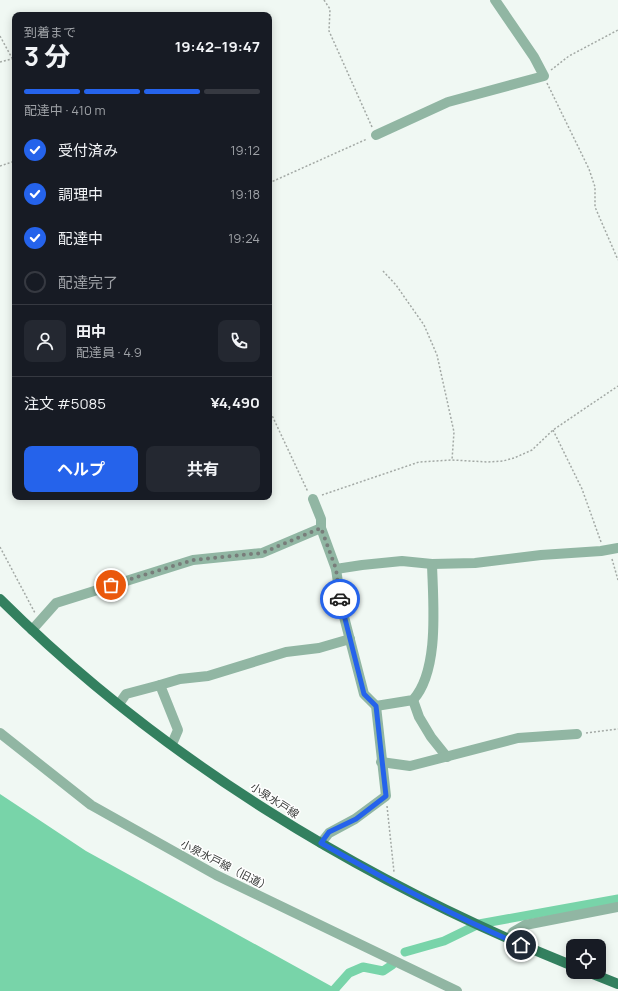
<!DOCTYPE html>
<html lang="ja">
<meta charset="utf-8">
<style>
:root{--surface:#171b24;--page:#242831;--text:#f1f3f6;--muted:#9ea1a6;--line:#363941;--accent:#2563eb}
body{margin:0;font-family:Manrope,"Noto Sans JP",sans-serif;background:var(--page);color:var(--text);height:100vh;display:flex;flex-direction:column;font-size:15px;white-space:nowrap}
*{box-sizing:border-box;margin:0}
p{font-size:13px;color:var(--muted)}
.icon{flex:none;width:22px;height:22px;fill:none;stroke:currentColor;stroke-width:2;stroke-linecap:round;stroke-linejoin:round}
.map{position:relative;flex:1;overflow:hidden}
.side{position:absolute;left:12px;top:12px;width:260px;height:488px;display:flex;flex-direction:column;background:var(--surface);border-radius:8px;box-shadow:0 2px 10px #0003}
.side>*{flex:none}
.buttons{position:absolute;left:566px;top:939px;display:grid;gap:8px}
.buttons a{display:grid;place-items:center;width:40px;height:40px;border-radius:8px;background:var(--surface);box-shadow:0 2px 10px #0003;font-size:20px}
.pin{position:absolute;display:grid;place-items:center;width:34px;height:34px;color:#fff;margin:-17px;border:2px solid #fff;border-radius:50%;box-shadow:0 1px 4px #0007}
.courier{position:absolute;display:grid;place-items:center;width:40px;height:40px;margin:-20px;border:3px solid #2563eb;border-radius:50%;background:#fff;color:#222;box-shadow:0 1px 5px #0007}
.overview em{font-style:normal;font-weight:700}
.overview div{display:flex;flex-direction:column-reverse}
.overview{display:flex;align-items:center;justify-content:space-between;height:68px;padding:0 12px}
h1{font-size:26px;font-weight:700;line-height:30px}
.bar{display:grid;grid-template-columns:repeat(4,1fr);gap:6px 4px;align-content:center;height:48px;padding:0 12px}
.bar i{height:5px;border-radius:3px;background:var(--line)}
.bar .on{background:var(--accent)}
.bar p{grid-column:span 4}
.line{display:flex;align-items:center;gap:10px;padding:0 12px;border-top:1px solid var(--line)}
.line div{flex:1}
.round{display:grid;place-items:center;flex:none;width:42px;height:42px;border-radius:8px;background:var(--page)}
ol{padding:0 12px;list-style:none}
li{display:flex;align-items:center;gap:12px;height:44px}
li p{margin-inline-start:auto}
li .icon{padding:4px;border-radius:50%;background:var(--accent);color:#fff;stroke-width:4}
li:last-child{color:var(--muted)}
li i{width:22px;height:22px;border:2px solid var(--line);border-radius:50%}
.cta{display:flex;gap:8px;margin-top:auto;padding:8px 12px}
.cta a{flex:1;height:46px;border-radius:8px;background:var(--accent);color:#fff;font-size:16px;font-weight:700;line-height:46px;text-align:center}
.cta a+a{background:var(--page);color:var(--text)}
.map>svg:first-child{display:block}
</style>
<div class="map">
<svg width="618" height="991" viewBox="0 0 618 991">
<rect width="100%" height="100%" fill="#f0f8f3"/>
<polygon fill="#78d4a9" points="0,794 86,851 340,991 0,991"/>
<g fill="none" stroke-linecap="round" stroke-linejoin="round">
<g stroke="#78d4a9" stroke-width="9">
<polyline points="405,952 444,941 479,924 618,899"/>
<polyline points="333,991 349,973 363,967 383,971 392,965"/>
</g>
<g stroke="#a3a9a5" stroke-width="1.5" stroke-dasharray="2 2" stroke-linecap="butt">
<polyline points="324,0 330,9 329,31 372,127"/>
<polyline points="0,36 12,58"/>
<polyline points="0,62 15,58"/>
<polyline points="551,70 569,56 618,30"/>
<polyline points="547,83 589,169 595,187 595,207 618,260"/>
<polyline points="0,166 15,161"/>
<polyline points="269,183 367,139"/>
<polyline points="383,271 396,285 424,325 437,355 454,432 452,460"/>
<polyline points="269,409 308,492"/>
<polyline points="553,430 582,489 601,542"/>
<polyline points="322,495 419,462 452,460 488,462 503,461 514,458 532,450 553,430 618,386"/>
<polyline points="0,547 35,613"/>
<polyline points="612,559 618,580"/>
<polyline points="586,733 618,729"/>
<polyline points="387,806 394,872"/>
</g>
<g stroke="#91b6a3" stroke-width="10">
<polyline points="376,135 448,102 544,76 534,57 495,0"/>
<polyline points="313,499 321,519 321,528 336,569 342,609 364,694 376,706 386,796 355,819 329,833 321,843"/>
<polyline points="336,569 362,565 402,561 432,564 475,563 541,555 601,551 618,548"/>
<polyline points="32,630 56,603 193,560 262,553 321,528"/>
<polyline points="160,685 180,679 208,676 286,652 319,648 350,639"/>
<polyline points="413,700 419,717 431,737 447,757"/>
<polyline points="119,704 126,694 160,685 178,730 172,744"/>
<path d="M376 706 413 700C440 670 433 602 432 564"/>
<polyline points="0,733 91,805 216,875 457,991"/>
<polyline points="381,762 410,766 518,738 577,734"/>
<polyline points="509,940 513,932 525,925 618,907"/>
</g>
<g stroke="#33805f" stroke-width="10">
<path d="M0 599C162 760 362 881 573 966"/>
<polyline points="588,972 618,984"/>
</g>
</g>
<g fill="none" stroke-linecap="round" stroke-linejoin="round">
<polyline stroke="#787d7a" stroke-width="4" stroke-dasharray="0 7.2" points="111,585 193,560 262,553 321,528 336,569 340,599"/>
<path stroke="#2563eb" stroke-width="5" d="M340 599 364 694 376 706 386 796 356 819 329 832 321 843C386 880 452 916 521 945"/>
</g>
<g text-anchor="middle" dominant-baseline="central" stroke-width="3" stroke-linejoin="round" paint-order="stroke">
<g font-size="11" fill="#383b39" stroke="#fff">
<text transform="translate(275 800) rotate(33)">小泉水戸線</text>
<text transform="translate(226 865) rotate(27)">小泉水戸線（旧道）</text>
</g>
</g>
</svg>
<div class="buttons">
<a><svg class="icon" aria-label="locate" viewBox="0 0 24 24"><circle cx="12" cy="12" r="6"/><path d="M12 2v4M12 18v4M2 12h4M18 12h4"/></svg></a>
</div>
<div class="pin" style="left:111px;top:585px;background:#ea580c"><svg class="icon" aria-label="bag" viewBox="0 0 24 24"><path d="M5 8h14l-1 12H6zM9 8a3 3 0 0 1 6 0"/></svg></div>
<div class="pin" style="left:521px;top:945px;background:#1f2937"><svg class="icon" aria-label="home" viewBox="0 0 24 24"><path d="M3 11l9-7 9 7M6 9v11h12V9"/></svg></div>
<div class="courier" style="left:340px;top:599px"><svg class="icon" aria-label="car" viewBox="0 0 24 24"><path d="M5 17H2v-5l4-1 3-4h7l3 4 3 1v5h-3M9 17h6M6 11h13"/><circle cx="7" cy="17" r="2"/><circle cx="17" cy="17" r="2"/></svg></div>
<section class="side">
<div class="overview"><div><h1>3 分</h1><p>到着まで</p></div><em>19:42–19:47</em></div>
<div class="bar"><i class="on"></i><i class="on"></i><i class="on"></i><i></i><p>配達中 · 410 m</p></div>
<ol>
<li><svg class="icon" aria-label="check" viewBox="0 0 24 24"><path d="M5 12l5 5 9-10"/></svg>受付済み<p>19:12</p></li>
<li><svg class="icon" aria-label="check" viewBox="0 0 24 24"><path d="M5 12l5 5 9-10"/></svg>調理中<p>19:18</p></li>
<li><svg class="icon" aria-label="check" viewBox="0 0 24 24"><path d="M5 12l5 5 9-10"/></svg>配達中<p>19:24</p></li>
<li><i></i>配達完了</li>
</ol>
<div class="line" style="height:72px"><a class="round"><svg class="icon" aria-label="person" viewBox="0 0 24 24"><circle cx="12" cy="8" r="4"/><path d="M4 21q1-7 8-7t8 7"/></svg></a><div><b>田中</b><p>配達員 · 4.9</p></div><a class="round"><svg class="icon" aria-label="phone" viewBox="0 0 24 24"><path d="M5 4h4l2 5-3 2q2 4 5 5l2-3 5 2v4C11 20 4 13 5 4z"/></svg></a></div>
<div class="line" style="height:52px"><div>注文 #5085</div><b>¥4,490</b></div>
<div class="cta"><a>ヘルプ</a><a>共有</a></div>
</section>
</div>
